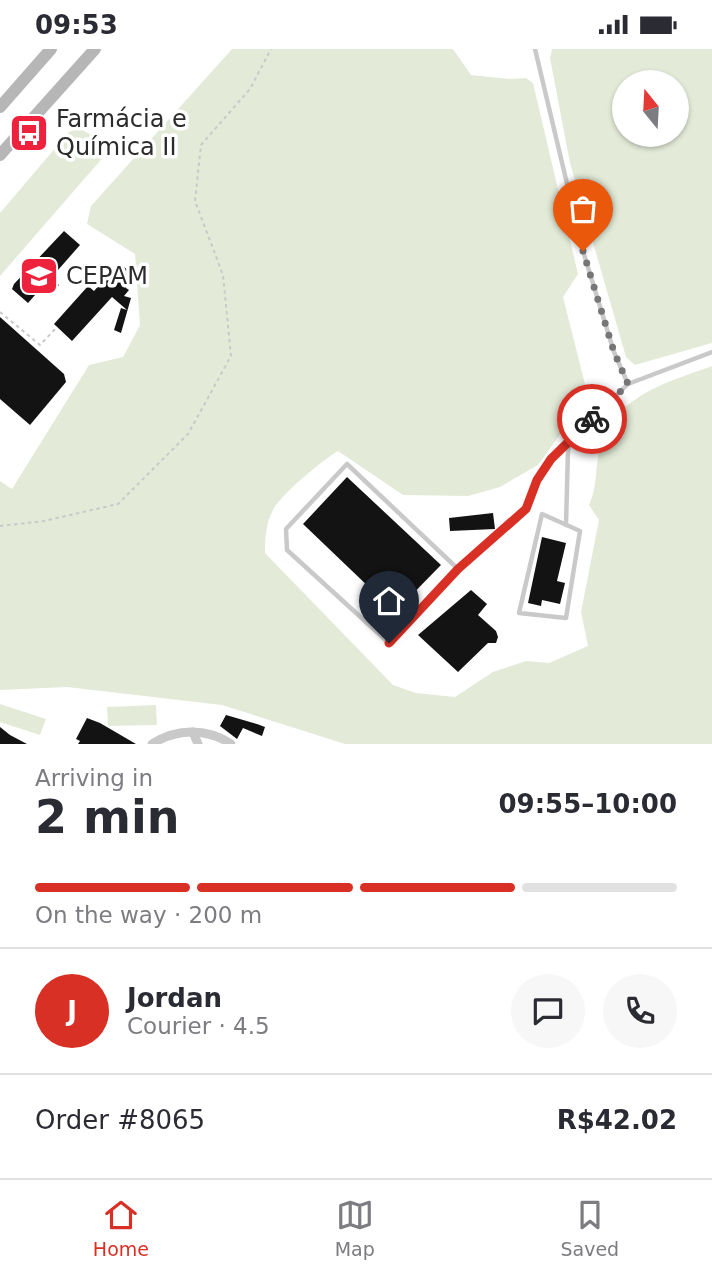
<!DOCTYPE html>
<meta charset="utf-8">
<style>
:root{--surface:#fff;--page:#f7f7f7;--text:#2b2b33;--muted:#7c7c81;--line:#e1e1e2;--accent:#d93025}
body{margin:0;font-family:"DejaVu Sans",sans-serif;background:var(--page);color:var(--text);height:100vh;display:flex;flex-direction:column;font-size:26px;white-space:nowrap}
*{box-sizing:border-box;margin:0}
p{font-size:23px;color:var(--muted)}
.icon{flex:none;width:38px;height:38px;fill:none;stroke:currentColor;stroke-width:2;stroke-linecap:round;stroke-linejoin:round}
.map{position:relative;height:695px;overflow:hidden}
.panel{display:flex;flex-direction:column;background:var(--surface);flex:1}
.panel>*{flex:none}
.needle{width:46px;rotate:342deg}
.buttons{position:absolute;left:612px;top:21px;display:grid;gap:14px}
.buttons a{display:grid;place-items:center;width:77px;height:77px;border-radius:50%;background:var(--surface);box-shadow:0 2px 5px #0004;font-size:35px}
.pin{position:absolute;display:grid;place-items:center;width:60px;height:60px;color:#fff;margin:-72px -30px;border-radius:50% 50% 50% 0;rotate:-45deg;box-shadow:0 0 7px #0007}
.pin .icon{rotate:45deg}
.courier{position:absolute;display:grid;place-items:center;width:70px;height:70px;margin:-35px;border:5px solid #d93025;border-radius:50%;background:#fff;color:#222;box-shadow:0 2px 9px #0007}
.overview em{font-style:normal;font-weight:600}
.overview div{display:flex;flex-direction:column-reverse}
.overview{display:flex;align-items:center;justify-content:space-between;height:119px;padding:0 35px}
h1{font-size:46px;font-weight:600;line-height:52px}
.bar{display:grid;grid-template-columns:repeat(4,1fr);gap:10px 7px;align-content:center;height:84px;padding:0 35px}
.bar i{height:9px;border-radius:5px;background:var(--line)}
.bar .active{background:var(--accent)}
.bar p{grid-column:span 4}
.line{display:flex;align-items:center;gap:18px;padding:0 35px;border-top:2px solid var(--line)}
.line div{flex:1}
.round{display:grid;place-items:center;flex:none;width:74px;height:74px;border-radius:37px;background:var(--page)}
.status{display:flex;justify-content:space-between;align-items:center;height:49px;padding:0 35px;background:var(--surface);direction:ltr}
.status svg{height:19px;fill:currentColor}
.menu{display:flex;justify-content:space-around;align-items:center;height:98px;border-top:2px solid var(--line);background:var(--surface);font-size:19px;color:var(--muted)}
.menu a{display:grid;justify-items:center;gap:4px}
.menu .active{color:var(--accent)}
.map>svg:first-child{display:block}
</style>
<div class="status"><b>09:53</b><svg viewBox="0 0 49 12"><path d="M0 12V9h3v3zM5 12V6h3v6zM10 12V3h3v9zM15 12V0h3v12zM26 1h20v11H26zM47 4h2v5h-2z"/></svg></div>
<div class="map">
<svg width="712" height="695" viewBox="0 0 712 695">
<rect width="100%" height="100%" fill="#fff"/>
<g fill="#e3ebd8" fill-rule="evenodd">
<path d="M232 0H453L471 26 509 30 526 29 533 34 578 225 563 248 588 347 538 416 500 438 468 447 403 446 338 402C324 410 280 446 273 461 266 473 265 490 265 504L393 636 416 644 455 648 493 623 526 612 549 614 588 597 581 563 599 471 589 456C599 435 594 412 602 392 621 344 669 333 712 317V695H345L222 656 67 638 0 641V432L12 440 89 316 123 308 140 276 135 205 87 175 91 157Z"/>
<path d="M552 0H712V294L635 316 626 308 570 114 550 9ZM625 33H677V86H625Z"/>
<polygon points="79,79 112,98 0,227 0,164 69,83"/>
<polygon points="0,655 46,670 40,686 0,673"/>
<polygon points="156,656 157,676 108,677 107,658"/>
</g>
<g fill="#131313">
<polygon points="64,182 80,196 51,229 59,236 52,244 44,236 28,254 12,240 14,235"/>
<polygon points="119,214 129,222 122,230 128,235 126,239 129,241 124,247 131,249 121,284 114,281 121,259 127,261 112,248 72,292 54,275 88,237 94,242"/>
<polygon points="0,268 64,325 66,333 30,376 0,350"/>
<polygon points="347,428 441,516 395,563 303,475"/>
<polygon points="493,464 495,480 450,482 449,469"/>
<polygon points="542,488 566,494 557,532 565,534 560,555 542,551 541,557 528,554"/>
<polygon points="471,541 487,555 478,566 496,582 498,588 496,594 488,594 458,623 418,586"/>
<polygon points="226,666 257,675 265,678 262,687 243,679 237,690 220,677"/>
<polygon points="87,669 100,674 136,695 78,695 80,692 76,690"/>
<polygon points="0,678 10,686 27,695 0,695"/>
</g>
<g fill="none" stroke-linecap="round" stroke-linejoin="round">
<g stroke="#c9c9c9" stroke-width="2" stroke-dasharray="3.5 3.5" stroke-linecap="butt">
<polyline points="0,263 40,296 57,278"/>
<polyline points="0,477 44,472 118,455 188,385 231,307 223,226 195,152 201,96 250,40 271,0"/>
</g>
<g stroke="#c9c9c9" stroke-width="4.5">
<polyline points="535,0 583,202 614,303 628,335 572,389 568,401 566,476"/>
<polyline points="628,335 712,303"/>
<polygon points="542,465 580,482 566,569 519,564"/>
<polyline points="458,520 389,594 287,501 286,480 347,415 458,520 526,460 537,431 551,410 572,389"/>
</g>
<g stroke="#c9c9c9" stroke-width="9">
<polyline points="193,683 198,695"/>
<path d="M152 695C177 679 207 679 231 695"/>
</g>
<g stroke="#b6b6b6" stroke-width="12">
<polyline points="0,58 51,0"/>
<polyline points="0,106 95,0"/>
</g>
</g>
<g fill="none" stroke-linecap="round" stroke-linejoin="round">
<polyline stroke="#767676" stroke-width="7" stroke-dasharray="0 12.6" points="583,202 614,303 628,335 592,370"/>
<polyline stroke="#d93025" stroke-width="9" points="389,594 458,520 526,460 537,431 551,410 592,370"/>
</g>
<defs>
<g id="bus-square" transform="scale(2.0125)"><rect x="-9" y="-9" width="18" height="18" rx="4" fill="#ef223e" stroke="#fff"/><path d="M-5-6H5V4H4V6H2V4H-2V6H-4V4H-5ZM-3.5-4V0h7V-4ZM-3.5 1.2v1.5H-2V1.2ZM2 1.2v1.5H3.5V1.2Z" fill="#fff"/></g>
<g id="university-square" transform="scale(2.0125)"><rect x="-9" y="-9" width="18" height="18" rx="4" fill="#ef223e" stroke="#fff"/><path d="M0-5L7-2L0 1L-7-2ZM-4 1L0 2.5L4 1V4Q0 6-4 4Z" fill="#fff"/></g>
</defs>
<g fill-rule="evenodd">
<use href="#bus-square" x="29" y="84"/>
<use href="#university-square" x="39" y="227"/>
</g>
<g text-anchor="middle" dominant-baseline="central" stroke-width="7" stroke-linejoin="round" paint-order="stroke">
<g font-size="24" fill="#2c2c2c" stroke="#fff" text-anchor="start">
<text x="56" y="70">Farmácia e<tspan x="56" dy="28">Química II</tspan></text>
<text x="66" y="227">CEPAM</text>
</g>
</g>
</svg>
<div class="buttons">
<a><svg class="needle" viewBox="-14 -14 28 28"><path d="M0-13l5 13h-10z" fill="#e53935"/><path d="M0 13l5-13h-10z" fill="#7c7c81"/></svg></a>
</div>
<div class="pin" style="left:583px;top:202px;background:#ea580c"><svg class="icon" aria-label="bag" viewBox="0 0 24 24"><path d="M5 8h14l-1 12H6zM9 8a3 3 0 0 1 6 0"/></svg></div>
<div class="pin" style="left:389px;top:594px;background:#1f2937"><svg class="icon" aria-label="home" viewBox="0 0 24 24"><path d="M3 11l9-7 9 7M6 9v11h12V9"/></svg></div>
<div class="courier" style="left:592px;top:370px"><svg class="icon" aria-label="bike" viewBox="0 0 24 24"><circle cx="6" cy="16" r="4"/><circle cx="18" cy="16" r="4"/><path d="M6 16l4-8h5l3 8M10 8l3 8H6M13 5h3"/></svg></div>
</div>
<section class="panel">
<div class="overview"><div><h1>2 min</h1><p>Arriving in</p></div><em>09:55–10:00</em></div>
<div class="bar"><i class="active"></i><i class="active"></i><i class="active"></i><i></i><p>On the way · 200 m</p></div>
<div class="line" style="height:126px"><b class="round" style="background:var(--accent);color:#fff">J</b><div><b>Jordan</b><p>Courier · 4.5</p></div><a class="round"><svg class="icon" aria-label="chat" viewBox="0 0 24 24"><path d="M4 5h16v11H9l-5 4z"/></svg></a><a class="round"><svg class="icon" aria-label="phone" viewBox="0 0 24 24"><path d="M5 4h4l2 5-3 2q2 4 5 5l2-3 5 2v4C11 20 4 13 5 4z"/></svg></a></div>
<div class="line" style="height:91px"><div>Order #8065</div><b>R$42.02</b></div>
</section>
<nav class="menu">
<a class="active"><svg class="icon" aria-label="home" viewBox="0 0 24 24"><path d="M3 11l9-7 9 7M6 9v11h12V9"/></svg>Home</a>
<a><svg class="icon" aria-label="map" viewBox="0 0 24 24"><path d="M3 6l6-2 6 2 6-2v14l-6 2-6-2-6 2zM9 4v14M15 6v14"/></svg>Map</a>
<a><svg class="icon" aria-label="saved" viewBox="0 0 24 24"><path d="M7 4h10v16l-5-4-5 4z"/></svg>Saved</a>
</nav>
